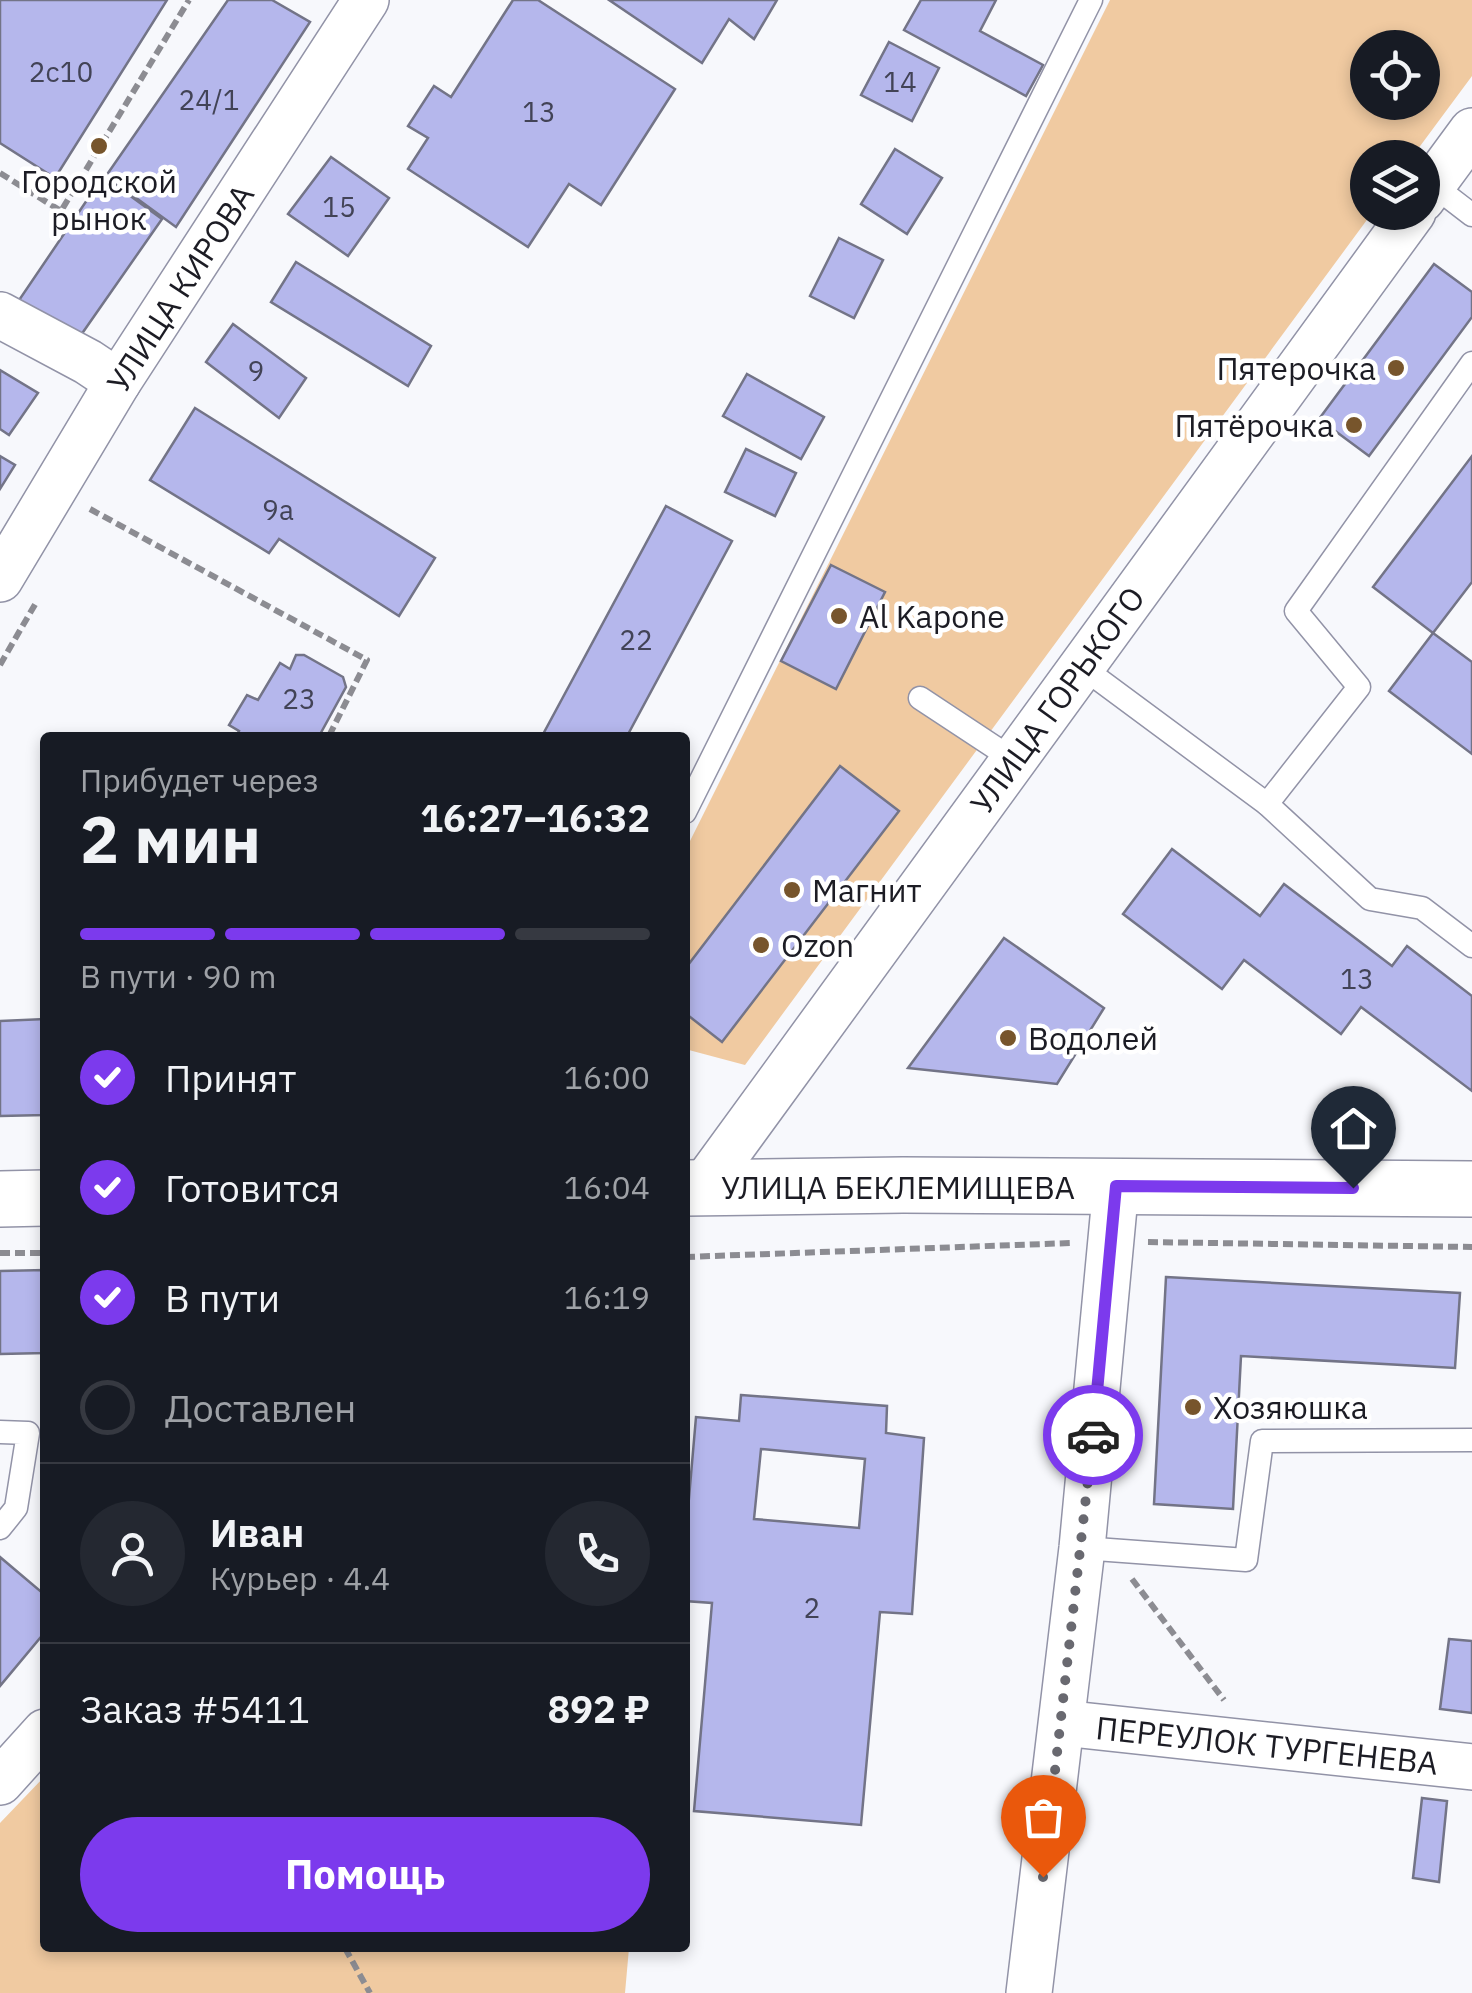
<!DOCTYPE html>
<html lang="ru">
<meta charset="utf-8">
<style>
:root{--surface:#171b24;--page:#242831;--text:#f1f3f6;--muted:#9ea1a6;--line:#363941;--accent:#7c3aed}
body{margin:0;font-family:"IBM Plex Sans",sans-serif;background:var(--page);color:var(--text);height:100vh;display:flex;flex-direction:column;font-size:38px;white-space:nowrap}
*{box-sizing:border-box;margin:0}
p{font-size:32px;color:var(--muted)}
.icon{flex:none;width:55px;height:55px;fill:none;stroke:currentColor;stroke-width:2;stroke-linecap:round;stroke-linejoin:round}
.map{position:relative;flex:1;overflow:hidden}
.details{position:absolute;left:40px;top:732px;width:650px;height:1220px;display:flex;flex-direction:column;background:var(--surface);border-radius:10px;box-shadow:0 5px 15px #0003}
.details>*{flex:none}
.buttons{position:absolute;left:1350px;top:30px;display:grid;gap:20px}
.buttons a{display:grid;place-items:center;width:90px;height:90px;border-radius:50%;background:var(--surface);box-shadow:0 5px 15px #0003;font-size:50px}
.pin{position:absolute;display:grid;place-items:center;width:85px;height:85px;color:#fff;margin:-102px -42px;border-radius:50% 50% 50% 0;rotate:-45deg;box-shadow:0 0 10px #0007}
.pin .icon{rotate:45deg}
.courier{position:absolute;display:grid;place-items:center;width:100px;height:100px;margin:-50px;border:8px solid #7c3aed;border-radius:50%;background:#fff;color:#222;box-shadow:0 2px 12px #0007}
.summary em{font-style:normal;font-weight:800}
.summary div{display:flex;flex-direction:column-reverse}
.summary{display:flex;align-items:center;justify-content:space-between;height:170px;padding:0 40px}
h1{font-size:65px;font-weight:800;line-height:75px}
.bar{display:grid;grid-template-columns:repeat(4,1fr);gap:15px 10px;align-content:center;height:120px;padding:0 40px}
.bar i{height:12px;border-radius:8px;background:var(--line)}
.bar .active{background:var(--accent)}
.bar p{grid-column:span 4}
.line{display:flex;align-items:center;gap:25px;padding:0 40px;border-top:2px solid var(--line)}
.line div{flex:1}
.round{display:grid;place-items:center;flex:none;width:105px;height:105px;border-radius:52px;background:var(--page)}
ol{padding:0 40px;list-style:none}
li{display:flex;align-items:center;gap:30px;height:110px}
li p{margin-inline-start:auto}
li .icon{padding:10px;border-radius:50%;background:var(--accent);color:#fff;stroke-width:4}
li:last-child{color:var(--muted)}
li i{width:55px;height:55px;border:5px solid var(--line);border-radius:50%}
.action{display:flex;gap:20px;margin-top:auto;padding:20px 40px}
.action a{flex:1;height:115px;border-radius:60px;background:var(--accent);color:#fff;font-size:40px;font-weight:800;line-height:115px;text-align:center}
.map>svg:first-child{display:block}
</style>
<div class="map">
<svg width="1472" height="1993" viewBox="0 0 1472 1993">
<rect width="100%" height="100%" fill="#f7f8fc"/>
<g fill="#f0caa1" fill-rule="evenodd">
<path d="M1110 0H1472V76L1412 157 1368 158V212L1372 213 745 1065 685 1049V851ZM1368 48H1422V102H1368Z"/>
<polygon points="45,1776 45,1948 629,1948 625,1993 0,1993 0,1823"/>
</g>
<g fill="#b5b7ec" stroke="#737487" stroke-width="2.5" fill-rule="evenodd">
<polygon points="0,0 167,0 55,178 0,143"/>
<polygon points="228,0 272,0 310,22 176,227 106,176"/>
<polygon points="513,0 538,0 675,89 601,205 569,184 528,247 408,169 428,138 408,126 434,86 451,97"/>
<polygon points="609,0 777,0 754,39 729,19 702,63"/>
<polygon points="921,0 996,0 980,31 1043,65 1026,96 904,30"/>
<polygon points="889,42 939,68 912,121 861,95"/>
<polygon points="895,149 942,178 907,234 861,204"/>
<polygon points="331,157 389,198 348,256 288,214"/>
<polygon points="102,178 107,179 162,219 74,345 13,309"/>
<polygon points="839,238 883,260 854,318 810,296"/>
<polygon points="296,262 431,346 408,386 271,302"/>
<polygon points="1434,264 1472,292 1472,317 1369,456 1319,419"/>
<polygon points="233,324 306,378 279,418 206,362"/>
<polygon points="0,370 38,393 9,435 0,429"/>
<polygon points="747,374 824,417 801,459 723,416"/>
<polygon points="195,408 435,558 399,616 279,539 269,553 150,480"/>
<polygon points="746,449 796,473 775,516 725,492"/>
<polygon points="0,456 15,465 0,489"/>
<polygon points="1472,456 1472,582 1433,633 1373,587"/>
<polygon points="666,506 732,541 626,738 541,738"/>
<polygon points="831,565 885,592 836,689 781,661"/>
<polygon points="1433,633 1472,662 1472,754 1389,691"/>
<polygon points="296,655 304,655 343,677 346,687 318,738 235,738 239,731 229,725 247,695 258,700 280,663 290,669"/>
<polygon points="840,766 899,811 722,1042 685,1013 685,969"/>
<polygon points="1172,849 1260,916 1284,884 1392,966 1407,946 1472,996 1472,1091 1361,1007 1341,1034 1244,960 1222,989 1123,914"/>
<polygon points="1004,938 1104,1008 1057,1084 908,1068"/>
<polygon points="45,1019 45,1115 0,1116 0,1021"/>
<polygon points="45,1270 45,1353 0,1354 0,1271"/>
<polygon points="1166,1277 1460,1293 1455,1368 1241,1356 1233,1509 1154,1504"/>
<path d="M741 1395 887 1406 886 1433 924 1438 912 1614 880 1612 861 1825 694 1811 712 1603 685 1601V1544L696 1417 739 1421ZM761 1449 865 1459 859 1528 754 1519Z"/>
<polygon points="0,1557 45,1595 45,1632 0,1686"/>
<polygon points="1449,1639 1472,1641 1472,1713 1440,1709"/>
<polygon points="1422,1798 1447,1801 1439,1882 1413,1878"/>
</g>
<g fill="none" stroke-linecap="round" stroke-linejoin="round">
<g stroke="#9293a7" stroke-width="25">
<g id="service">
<polyline points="1433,185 1472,215"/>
<polyline points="1082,667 1267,804 1370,899 1422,908 1472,946"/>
<polyline points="920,698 1014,760"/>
<polyline points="1267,804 1359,687 1296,611 1472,363"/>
<polyline points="685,812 1091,0"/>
<polyline points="0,1432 28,1433 16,1508 0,1528"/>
<polyline points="1082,1548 1246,1560 1262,1441 1472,1440"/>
</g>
</g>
<g stroke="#9293a7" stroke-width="48">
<g id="minor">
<polyline points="1422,199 1472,131"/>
<polyline points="0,315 88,362 118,382"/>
<polyline points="0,579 118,382 366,0"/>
<polyline points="702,1188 1413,212"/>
<polyline points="1062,1723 1472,1767"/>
<polyline points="0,1782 45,1732"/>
<polyline points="1029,1993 1082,1548 1116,1186"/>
</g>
</g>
<g stroke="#9293a7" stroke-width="58">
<g id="secondary">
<polyline points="685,1188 903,1185 1472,1189"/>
<polyline points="0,1199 45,1198"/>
</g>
</g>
<g stroke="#8c8c92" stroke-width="6" stroke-dasharray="10 5" stroke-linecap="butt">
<polyline points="0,173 61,211 189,0"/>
<polyline points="90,509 367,660 328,738"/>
<polyline points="0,665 37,601"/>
<polyline points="1148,1242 1472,1247"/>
<polyline points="0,1253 45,1253"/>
<polyline points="685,1257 1071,1243"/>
<polyline points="1132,1579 1224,1700"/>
<polyline points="345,1948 370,1993"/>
</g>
<use href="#service" stroke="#fff" stroke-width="22"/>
<use href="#minor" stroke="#fff" stroke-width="45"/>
<use href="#secondary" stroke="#fff" stroke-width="55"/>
</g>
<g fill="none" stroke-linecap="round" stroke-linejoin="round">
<polyline stroke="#696970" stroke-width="10" stroke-dasharray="0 18" points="1043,1877 1093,1435"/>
<polyline stroke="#7c3aed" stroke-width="12" points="1093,1435 1116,1186 1353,1188"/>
</g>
<g fill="#77552c" stroke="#fff" stroke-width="4">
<circle cx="99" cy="146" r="10"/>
<circle cx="1396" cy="368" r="10"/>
<circle cx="1354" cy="425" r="10"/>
<circle cx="839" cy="616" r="10"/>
<circle cx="792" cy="890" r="10"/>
<circle cx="761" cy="945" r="10"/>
<circle cx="1008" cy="1038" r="10"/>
<circle cx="1193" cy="1407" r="10"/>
</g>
<g text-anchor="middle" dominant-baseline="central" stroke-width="9" stroke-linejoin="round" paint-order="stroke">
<g font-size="28" fill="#424356">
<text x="61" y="71">2с10</text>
<text x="900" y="81">14</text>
<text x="209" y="99">24/1</text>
<text x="539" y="111">13</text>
<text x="339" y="206">15</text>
<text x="256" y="370">9</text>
<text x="278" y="509">9а</text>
<text x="636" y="639">22</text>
<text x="299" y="698">23</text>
<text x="1357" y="978">13</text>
<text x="812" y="1607">2</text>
</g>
<g font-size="32" fill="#1c1c24" stroke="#fff" text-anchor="start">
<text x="99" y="181" text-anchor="middle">Городской<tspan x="99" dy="37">рынок</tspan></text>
<text x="1376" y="368" text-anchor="end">Пятерочка</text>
<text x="1334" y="425" text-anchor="end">Пятёрочка</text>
<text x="859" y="616">Al Kapone</text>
<text x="812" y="890">Магнит</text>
<text x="781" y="945">Ozon</text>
<text x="1028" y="1038">Водолей</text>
<text x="1213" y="1407">Хозяюшка</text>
</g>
<g font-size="32" fill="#1c1c24" stroke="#fff">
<text transform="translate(180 288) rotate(-57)">УЛИЦА КИРОВА</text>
<text transform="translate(1057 700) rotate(-54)">УЛИЦА ГОРЬКОГО</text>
<text x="898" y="1187">УЛИЦА БЕКЛЕМИЩЕВА</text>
<text transform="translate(1267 1745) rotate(6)">ПЕРЕУЛОК ТУРГЕНЕВА</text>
</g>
</g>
</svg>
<div class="buttons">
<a><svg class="icon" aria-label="locate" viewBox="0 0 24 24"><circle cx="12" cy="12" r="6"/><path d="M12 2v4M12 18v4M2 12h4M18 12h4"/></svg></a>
<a><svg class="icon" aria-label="layers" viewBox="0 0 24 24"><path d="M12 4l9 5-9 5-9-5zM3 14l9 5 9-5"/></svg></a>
</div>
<div class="pin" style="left:1043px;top:1877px;background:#ea580c"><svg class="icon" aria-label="bag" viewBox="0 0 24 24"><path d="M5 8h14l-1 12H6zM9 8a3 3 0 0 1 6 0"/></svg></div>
<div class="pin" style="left:1353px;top:1188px;background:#1f2937"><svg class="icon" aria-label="home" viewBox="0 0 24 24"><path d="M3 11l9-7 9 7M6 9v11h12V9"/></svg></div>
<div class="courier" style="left:1093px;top:1435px"><svg class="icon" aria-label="car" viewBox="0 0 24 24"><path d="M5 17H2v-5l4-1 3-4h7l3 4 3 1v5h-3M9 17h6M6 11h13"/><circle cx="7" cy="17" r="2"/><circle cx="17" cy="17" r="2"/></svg></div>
<section class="details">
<div class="summary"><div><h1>2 мин</h1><p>Прибудет через</p></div><em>16:27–16:32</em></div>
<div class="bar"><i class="active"></i><i class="active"></i><i class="active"></i><i></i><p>В пути · 90 m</p></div>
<ol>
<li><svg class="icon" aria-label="check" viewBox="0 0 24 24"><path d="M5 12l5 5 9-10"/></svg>Принят<p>16:00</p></li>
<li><svg class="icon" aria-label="check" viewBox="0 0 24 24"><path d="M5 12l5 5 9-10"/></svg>Готовится<p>16:04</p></li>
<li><svg class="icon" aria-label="check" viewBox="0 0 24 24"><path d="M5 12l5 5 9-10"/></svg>В пути<p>16:19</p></li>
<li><i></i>Доставлен</li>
</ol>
<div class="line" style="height:180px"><a class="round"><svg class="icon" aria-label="person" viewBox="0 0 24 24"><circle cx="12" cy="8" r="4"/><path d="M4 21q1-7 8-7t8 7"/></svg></a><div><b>Иван</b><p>Курьер · 4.4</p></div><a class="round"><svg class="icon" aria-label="phone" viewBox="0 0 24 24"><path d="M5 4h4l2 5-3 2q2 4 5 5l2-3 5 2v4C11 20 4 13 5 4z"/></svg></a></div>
<div class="line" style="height:130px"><div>Заказ #5411</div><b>892 ₽</b></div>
<div class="action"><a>Помощь</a></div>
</section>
</div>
